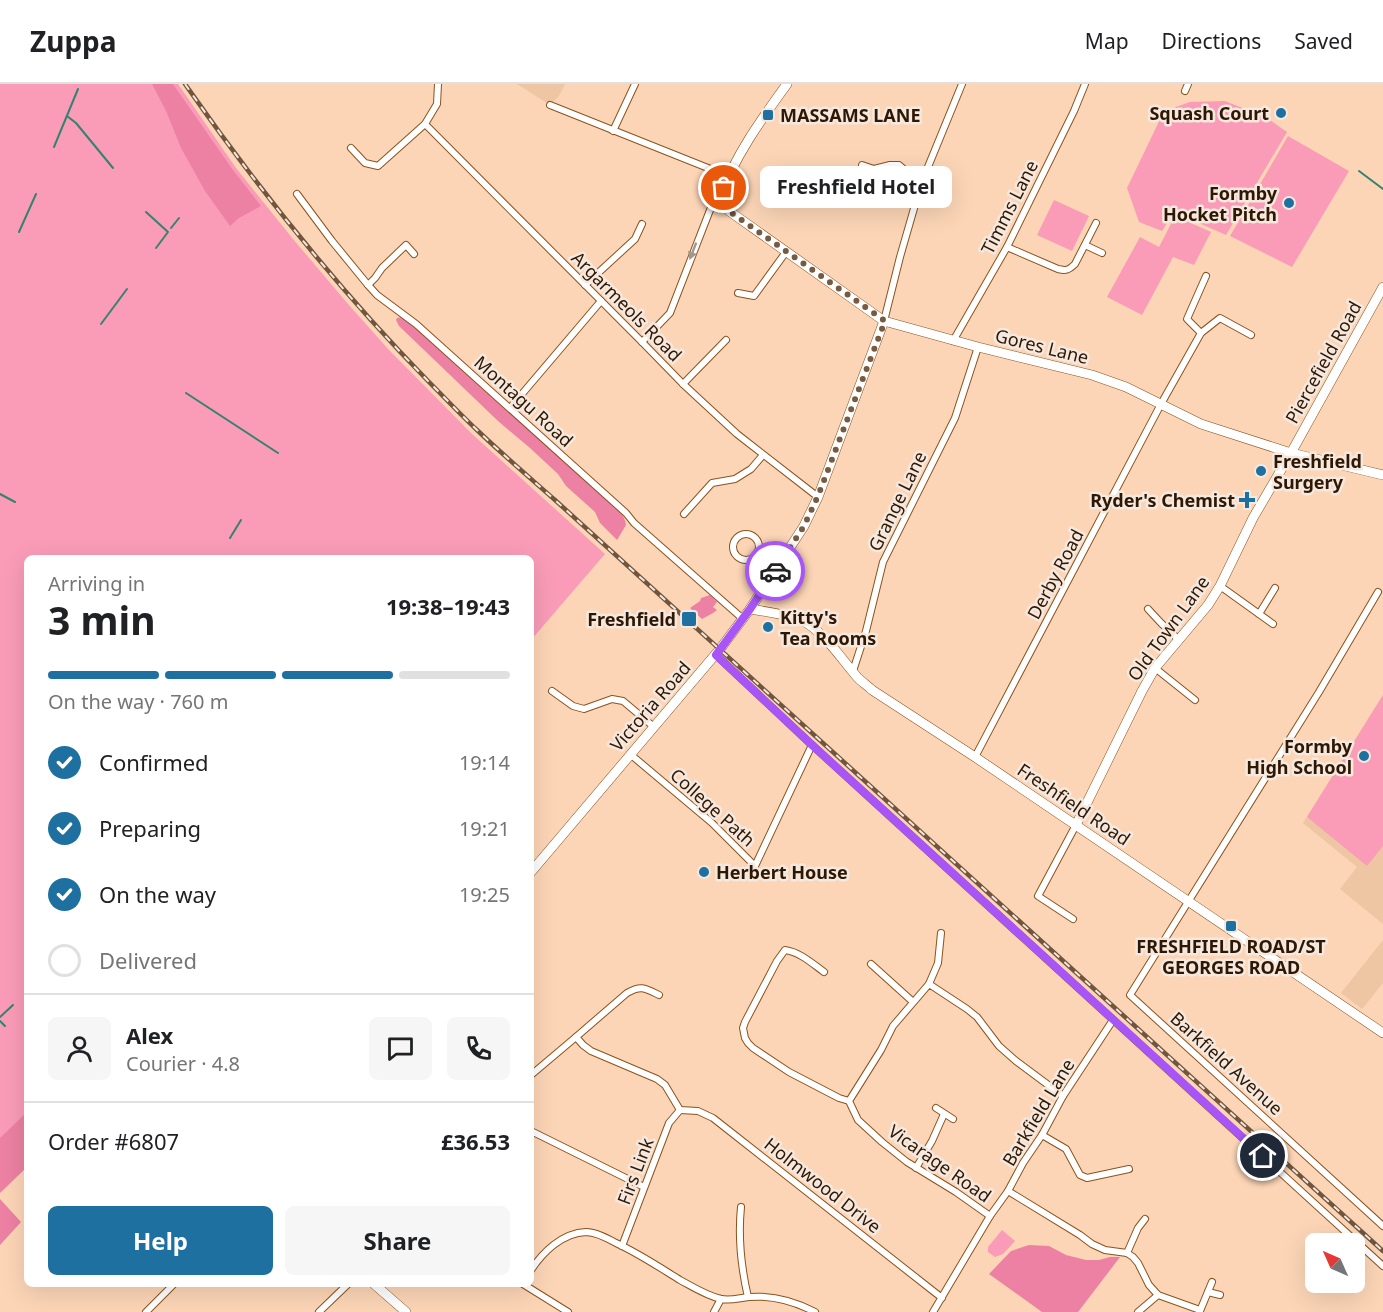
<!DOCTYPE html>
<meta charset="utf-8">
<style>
:root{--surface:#fff;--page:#f6f6f6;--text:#202124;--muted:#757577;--line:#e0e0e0;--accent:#1e70a1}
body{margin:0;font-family:"Noto Sans",sans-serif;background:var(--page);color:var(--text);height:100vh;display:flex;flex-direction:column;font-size:22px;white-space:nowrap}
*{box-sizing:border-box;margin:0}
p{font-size:20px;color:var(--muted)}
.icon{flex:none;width:33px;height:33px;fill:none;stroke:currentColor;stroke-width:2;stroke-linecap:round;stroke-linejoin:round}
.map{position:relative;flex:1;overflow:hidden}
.panel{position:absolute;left:24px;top:471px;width:510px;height:732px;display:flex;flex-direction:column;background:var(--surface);border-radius:9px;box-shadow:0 6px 24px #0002}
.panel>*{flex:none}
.needle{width:39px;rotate:315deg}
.tools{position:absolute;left:1305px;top:1149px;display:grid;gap:12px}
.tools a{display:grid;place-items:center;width:60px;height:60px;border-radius:9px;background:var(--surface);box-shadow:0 6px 24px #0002;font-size:30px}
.pin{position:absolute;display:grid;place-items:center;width:51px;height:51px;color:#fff;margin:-26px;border:3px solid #fff;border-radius:50%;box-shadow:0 2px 6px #0007}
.courier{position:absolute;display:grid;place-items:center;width:60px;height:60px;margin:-30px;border:4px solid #a855f7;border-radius:50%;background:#fff;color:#222;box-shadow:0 2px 8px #0007}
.bubble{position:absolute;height:42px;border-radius:9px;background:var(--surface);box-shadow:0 6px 24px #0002;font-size:20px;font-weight:700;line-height:42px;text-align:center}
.summary em{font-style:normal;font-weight:700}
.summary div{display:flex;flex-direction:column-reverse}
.summary{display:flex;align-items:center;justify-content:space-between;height:102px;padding:0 24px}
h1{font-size:39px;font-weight:700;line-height:45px}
.bar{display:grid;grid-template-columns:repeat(4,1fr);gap:9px 6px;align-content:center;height:72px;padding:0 24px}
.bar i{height:8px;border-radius:4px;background:var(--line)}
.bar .selected{background:var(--accent)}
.bar p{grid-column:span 4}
.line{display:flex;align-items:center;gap:15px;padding:0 24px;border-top:2px solid var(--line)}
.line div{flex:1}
.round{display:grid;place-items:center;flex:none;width:63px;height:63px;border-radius:9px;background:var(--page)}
ol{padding:0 24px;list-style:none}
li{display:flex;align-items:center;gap:18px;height:66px}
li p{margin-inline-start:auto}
li .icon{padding:6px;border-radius:50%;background:var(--accent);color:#fff;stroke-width:4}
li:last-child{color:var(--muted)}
li i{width:33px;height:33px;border:3px solid var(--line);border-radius:50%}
.action{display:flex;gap:12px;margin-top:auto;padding:12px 24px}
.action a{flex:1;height:69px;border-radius:9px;background:var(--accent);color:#fff;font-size:24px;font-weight:700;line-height:69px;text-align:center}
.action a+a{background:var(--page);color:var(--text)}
header{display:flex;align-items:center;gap:36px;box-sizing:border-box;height:84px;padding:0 30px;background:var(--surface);border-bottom:2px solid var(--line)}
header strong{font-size:28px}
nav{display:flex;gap:33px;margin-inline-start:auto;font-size:21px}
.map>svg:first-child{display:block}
</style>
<header>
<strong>Zuppa</strong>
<nav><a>Map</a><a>Directions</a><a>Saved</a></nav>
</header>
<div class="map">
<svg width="1383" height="1228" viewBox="0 0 1383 1228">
<rect width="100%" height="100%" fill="#fcd5b6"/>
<g fill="#efc6a4">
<polygon points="517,0 565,0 559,12 550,21"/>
<polygon points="1383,611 1383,840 1340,805 1357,783 1303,739"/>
<polygon points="1383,856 1383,899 1362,925 1341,909"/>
</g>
<g fill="#fa9cb8">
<polygon points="0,0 178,0 236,84 293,155 348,220 389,266 472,350 605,470 531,556 531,474 27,474 27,1060 0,1089"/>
<polygon points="1225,17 1240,23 1256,26 1287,48 1226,151 1174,128 1162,147 1139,138 1127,104 1164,27 1190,18"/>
<polygon points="1288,52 1349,87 1292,183 1230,152"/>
<polygon points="1054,116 1089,132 1072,167 1037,151"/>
<polygon points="1175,132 1211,148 1194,181 1173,173 1142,231 1107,213 1140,153 1159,163"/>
<polygon points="1383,611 1383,762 1367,782 1307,733"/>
<polygon points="1002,1146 1015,1157 1003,1170 995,1173 988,1168 988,1163"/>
</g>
<g fill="#ec81a3">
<polygon points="152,0 173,0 233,86 261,122 239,134 230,142 205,107 181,64 167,29"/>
<path d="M401 233 414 241 618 421C620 428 625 433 626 441L617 456 600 439 595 428 566 402 558 390 530 364 498 337 399 242 396 236 397 234Z"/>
<polygon points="710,511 717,518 713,523 717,526 713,529 702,535 690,524 700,517 701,514"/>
<polygon points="27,1028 27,1083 0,1109 0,1054"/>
<polygon points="0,1115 21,1138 0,1161"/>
<polygon points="1029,1161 1049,1162 1066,1171 1086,1176 1099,1176 1110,1173 1120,1173 1078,1228 1042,1228 989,1190 1011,1167"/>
</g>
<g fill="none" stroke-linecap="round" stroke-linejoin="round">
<g stroke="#35826f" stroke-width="2">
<polyline points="67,32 76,39 113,84"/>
<polyline points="54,63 78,5"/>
<polyline points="1359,87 1383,105"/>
<polyline points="146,128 168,148 156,164"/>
<polyline points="171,144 179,134"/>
<polyline points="19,148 36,110"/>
<polyline points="101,240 127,205"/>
<polyline points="186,309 278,369"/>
<polyline points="0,410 15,418"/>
<polyline points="230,454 241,436"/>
<polyline points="0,933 13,921"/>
<polyline points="0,937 5,942"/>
</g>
<g stroke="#8a531d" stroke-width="8">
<g id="street">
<polyline points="1185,7 1188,0"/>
<polyline points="550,21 728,92"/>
<polyline points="425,40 642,258 683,300 737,350 818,413"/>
<polyline points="613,47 635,0"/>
<polyline points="351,64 365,79 378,82 425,40 437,20 438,0"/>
<polyline points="862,81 874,85 890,81 899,81 915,95 922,99"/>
<polyline points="297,110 332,157 368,201 377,211 416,240 626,429 634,439 743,535"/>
<polyline points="1085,161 1102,169"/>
<path d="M1007 163 1058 185C1066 187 1069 186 1075 180L1096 139"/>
<polyline points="368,201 375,194 382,184 406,161 414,170"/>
<polyline points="585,201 635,155 642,140"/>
<polyline points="738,209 754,212 786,168"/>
<polyline points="884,237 900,173 921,100 962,0"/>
<polyline points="1201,249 1187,235 1206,192"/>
<polyline points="953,257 1007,163 1074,27 1085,0"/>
<polyline points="642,258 670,229 710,126 719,115"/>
<polyline points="683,300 726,256"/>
<polyline points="510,324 601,217"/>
<polyline points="684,430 712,399 735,395 751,385 763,371"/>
<circle cx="746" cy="463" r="13"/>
<polyline points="758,469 780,479"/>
<polyline points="1220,502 1273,540"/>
<polyline points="1378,508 1319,608 1130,911 1383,1142"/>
<polyline points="1148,525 1161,539 1179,556"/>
<polyline points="1259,530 1275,504"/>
<polyline points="716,571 812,661 1383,1182"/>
<polyline points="1155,584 1195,616"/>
<polyline points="853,587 866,547 883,478 955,334 978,263"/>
<polyline points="552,607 573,622 584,625 612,615 623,617 654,643"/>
<polyline points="630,670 712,739 755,782 812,661"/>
<polyline points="975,673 1161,320 1201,249 1220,234 1251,251"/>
<polyline points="1073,835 1038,812 1076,741"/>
<polyline points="871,880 912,917"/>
<path d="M824 888C813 880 800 868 785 866L777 877 745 938 743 944 745 954 748 959 753 964 789 988 839 1014 849 1017"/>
<polyline points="929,900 938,879 941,849"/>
<path d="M576 953 627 909C641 901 645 904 659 911"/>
<polyline points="531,991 576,953 583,961 591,967 657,995 665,1001 680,1026"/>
<polyline points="936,1024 953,1035"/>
<polyline points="680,1026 698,1027 713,1034 942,1214"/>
<polyline points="531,1047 644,1103"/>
<polyline points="1042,1051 1066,1065 1080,1091 1087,1094 1129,1085"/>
<polyline points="916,1084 932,1057 944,1030"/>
<polyline points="1008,1107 1080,1151 1092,1160 1105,1166 1127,1169 1133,1173 1138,1179 1149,1201 1158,1211 1200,1226"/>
<path d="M741 1123C738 1153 741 1183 748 1213"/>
<polyline points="990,1132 956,1108 907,1078 882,1058 858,1036 849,1017 881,966 893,942 929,900 967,925 977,933 999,962 1016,977 1063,1012"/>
<polyline points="622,1162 669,1039 680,1026"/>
<polyline points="1127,1169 1138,1144 1145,1135"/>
<path d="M531 1186C543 1168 562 1149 586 1148 596 1148 607 1154 616 1159 638 1169 659 1183 680 1196 693 1203 707 1212 721 1215 731 1217 739 1214 749 1213 773 1211 794 1217 815 1228"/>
<polyline points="523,1200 568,1228"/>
<polyline points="1208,1208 1220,1211"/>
<polyline points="1200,1227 1212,1198"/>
<polyline points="146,1228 174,1200"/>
<polyline points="319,1228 348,1200"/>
<polyline points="714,1228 721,1215"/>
<polyline points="933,1228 990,1132 1008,1107 1023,1079 1042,1051 1063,1012 1113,936"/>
<polyline points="1138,1228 1158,1211"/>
</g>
</g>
<g stroke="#8a531d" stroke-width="10">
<g id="secondary">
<path d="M787 0C760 37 735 72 719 115L729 127 884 237 978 263 1092 291 1126 303 1201 340 1291 369 1383 391"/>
<path d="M750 525C768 528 785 530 801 536 822 545 843 577 858 594 862 598 868 602 872 606L975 673 1383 949"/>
<polyline points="1076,741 1142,607 1155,584 1208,521 1220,502 1253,434 1291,369 1383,203"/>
<polyline points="531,788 720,565 750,525 804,442 818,413 884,237"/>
<polyline points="374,1200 406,1228"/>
</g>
</g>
<use href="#street" stroke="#fff" stroke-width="6"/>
<use href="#secondary" stroke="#fff" stroke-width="9"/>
<g stroke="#71553d" stroke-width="4.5">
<path id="rail" d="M185 0C259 106 339 206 429 298 445 314 461 331 477 346 502 370 529 393 555 416L1383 1167"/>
</g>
<use href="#rail" stroke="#f5e8de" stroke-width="2" stroke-dasharray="7" stroke-linecap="butt"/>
</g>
<defs><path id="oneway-solid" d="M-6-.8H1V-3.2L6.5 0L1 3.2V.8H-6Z" transform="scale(1.5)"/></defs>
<use fill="#a1978e" href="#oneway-solid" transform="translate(693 167) rotate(111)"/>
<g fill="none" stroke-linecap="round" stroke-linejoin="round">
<polyline stroke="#775a42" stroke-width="6" stroke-dasharray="0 10.8" points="724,104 719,115 729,127 885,237 818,412 804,442 775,487"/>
<polyline stroke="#a855f7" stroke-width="8" points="775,487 750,525 716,571 812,661 1263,1072"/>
</g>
<g fill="#1e70a1" stroke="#f5e8de" stroke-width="2">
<circle cx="1281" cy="29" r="6"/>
<rect x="762" y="25" width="12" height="12" rx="3"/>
<circle cx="1289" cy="119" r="6"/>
<circle cx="1261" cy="387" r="6"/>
<path d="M1244 407h6v6h6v6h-6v6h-6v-6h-6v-6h6z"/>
<rect x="681" y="527" width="16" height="16" rx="3"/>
<circle cx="768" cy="543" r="6"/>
<circle cx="1364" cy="672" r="6"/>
<circle cx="704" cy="788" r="6"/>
<rect x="1225" y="836" width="12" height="12" rx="3"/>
</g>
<g text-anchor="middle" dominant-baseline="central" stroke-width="5" stroke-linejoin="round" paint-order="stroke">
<g font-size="18" font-weight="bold" fill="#2f1803" stroke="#f5e8de" text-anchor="end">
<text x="1269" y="29">Squash Court</text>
<text x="780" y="31" text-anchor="start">MASSAMS LANE</text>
<text x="1277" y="109">Formby<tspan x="1277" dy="21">Hocket Pitch</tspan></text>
<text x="1273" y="377" text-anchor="start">Freshfield<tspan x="1273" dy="21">Surgery</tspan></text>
<text x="1235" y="416">Ryder's Chemist</text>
<text x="780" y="533" text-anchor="start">Kitty's<tspan x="780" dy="21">Tea Rooms</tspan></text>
<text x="676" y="535">Freshfield</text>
<text x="1352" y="662">Formby<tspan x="1352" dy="21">High School</tspan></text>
<text x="716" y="788" text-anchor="start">Herbert House</text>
<text x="1231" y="862" text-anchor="middle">FRESHFIELD ROAD/ST<tspan x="1231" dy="21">GEORGES ROAD</tspan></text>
</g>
<g font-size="18" fill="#2f1803" stroke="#f5e8de">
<text transform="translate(1009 123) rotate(-63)">Timms Lane</text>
<text transform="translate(627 222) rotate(45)">Argarmeols Road</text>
<text transform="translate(1042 262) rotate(14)">Gores Lane</text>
<text transform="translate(1323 278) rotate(-61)">Piercefield Road</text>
<text transform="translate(524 317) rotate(42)">Montagu Road</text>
<text transform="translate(897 417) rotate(-64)">Grange Lane</text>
<text transform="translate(1055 490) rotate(-62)">Derby Road</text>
<text transform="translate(1168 544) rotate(-54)">Old Town Lane</text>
<text transform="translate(650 622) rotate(-49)">Victoria Road</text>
<text transform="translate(1074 720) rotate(34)">Freshfield Road</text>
<text transform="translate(713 723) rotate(42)">College Path</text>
<text transform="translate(1227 979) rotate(42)">Barkfield Avenue</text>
<text transform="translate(1038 1028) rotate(-59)">Barkfield Lane</text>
<text transform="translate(940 1079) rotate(35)">Vicarage Road</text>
<text transform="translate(635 1087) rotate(-69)">Firs Link</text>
<text transform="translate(823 1101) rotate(38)">Holmwood Drive</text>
</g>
</g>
</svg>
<div class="tools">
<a><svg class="needle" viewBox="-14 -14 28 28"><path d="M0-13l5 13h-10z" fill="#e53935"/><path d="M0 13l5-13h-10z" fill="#757577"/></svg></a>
</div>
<div class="pin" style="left:724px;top:104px;background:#ea580c"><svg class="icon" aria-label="bag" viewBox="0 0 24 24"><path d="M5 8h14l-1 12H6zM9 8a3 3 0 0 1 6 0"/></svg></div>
<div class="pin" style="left:1263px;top:1072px;background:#1f2937"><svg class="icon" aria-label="home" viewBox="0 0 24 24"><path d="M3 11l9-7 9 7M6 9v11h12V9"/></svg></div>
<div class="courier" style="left:775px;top:487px"><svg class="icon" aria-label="car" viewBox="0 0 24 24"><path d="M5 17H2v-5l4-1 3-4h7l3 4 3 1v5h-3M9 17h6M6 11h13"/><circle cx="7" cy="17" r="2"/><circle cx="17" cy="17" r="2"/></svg></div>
<div class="bubble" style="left:760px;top:82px;width:192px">Freshfield Hotel</div>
<section class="panel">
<div class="summary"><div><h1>3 min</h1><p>Arriving in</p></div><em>19:38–19:43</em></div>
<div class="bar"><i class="selected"></i><i class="selected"></i><i class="selected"></i><i></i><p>On the way · 760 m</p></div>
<ol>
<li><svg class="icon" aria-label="check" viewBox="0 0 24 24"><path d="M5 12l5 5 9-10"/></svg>Confirmed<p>19:14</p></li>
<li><svg class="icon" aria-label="check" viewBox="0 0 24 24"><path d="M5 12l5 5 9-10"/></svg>Preparing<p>19:21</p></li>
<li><svg class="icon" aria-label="check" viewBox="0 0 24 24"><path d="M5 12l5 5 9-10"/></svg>On the way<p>19:25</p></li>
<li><i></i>Delivered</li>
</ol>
<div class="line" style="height:108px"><a class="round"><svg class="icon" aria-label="person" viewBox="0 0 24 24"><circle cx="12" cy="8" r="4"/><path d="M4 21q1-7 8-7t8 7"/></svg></a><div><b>Alex</b><p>Courier · 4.8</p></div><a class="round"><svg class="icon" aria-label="chat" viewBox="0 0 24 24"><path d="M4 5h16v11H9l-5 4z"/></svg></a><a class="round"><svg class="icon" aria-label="phone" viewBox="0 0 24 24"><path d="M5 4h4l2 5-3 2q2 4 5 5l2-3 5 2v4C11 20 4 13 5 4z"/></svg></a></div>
<div class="line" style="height:78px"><div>Order #6807</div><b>£36.53</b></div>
<div class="action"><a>Help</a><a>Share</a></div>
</section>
</div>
